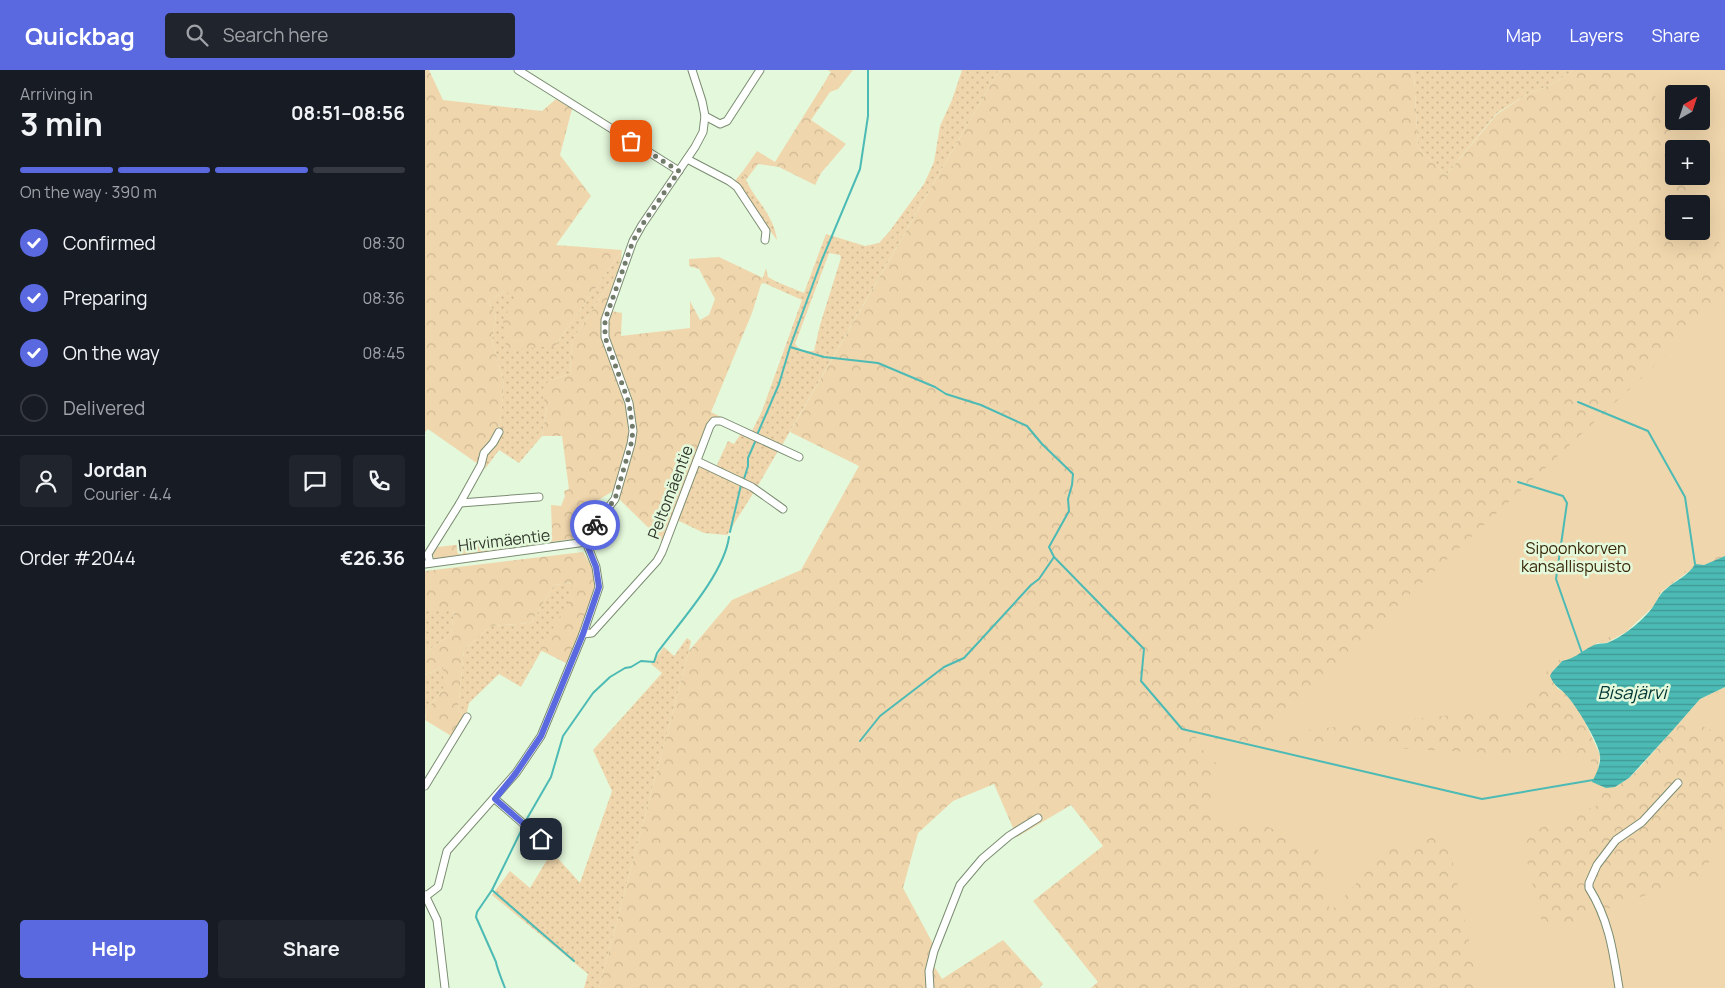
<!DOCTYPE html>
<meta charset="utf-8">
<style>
:root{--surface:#171b24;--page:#20242c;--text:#f1f3f6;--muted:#9ea1a6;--line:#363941;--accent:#5a69e0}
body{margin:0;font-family:Manrope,sans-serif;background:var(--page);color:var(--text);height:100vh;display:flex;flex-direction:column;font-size:19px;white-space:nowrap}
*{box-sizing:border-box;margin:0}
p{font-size:16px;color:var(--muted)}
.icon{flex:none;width:28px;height:28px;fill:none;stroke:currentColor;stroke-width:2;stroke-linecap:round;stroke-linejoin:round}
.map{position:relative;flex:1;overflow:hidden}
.panel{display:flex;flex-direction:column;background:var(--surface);width:425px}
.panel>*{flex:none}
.needle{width:32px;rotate:39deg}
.fabs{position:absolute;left:1240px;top:15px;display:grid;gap:10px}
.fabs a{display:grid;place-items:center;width:45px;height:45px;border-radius:5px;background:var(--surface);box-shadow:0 5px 20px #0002;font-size:25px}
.pin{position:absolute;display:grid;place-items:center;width:42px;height:42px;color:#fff;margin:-21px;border-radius:10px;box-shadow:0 2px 8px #0006}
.courier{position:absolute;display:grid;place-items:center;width:50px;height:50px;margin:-25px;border:4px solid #5a69e0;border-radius:50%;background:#fff;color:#222;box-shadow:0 1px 6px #0007}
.headline em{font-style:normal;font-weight:700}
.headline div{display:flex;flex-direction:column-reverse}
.headline{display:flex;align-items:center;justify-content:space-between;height:85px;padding:0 20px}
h1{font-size:32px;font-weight:700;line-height:38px}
.bar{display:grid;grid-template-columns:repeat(4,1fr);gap:8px 5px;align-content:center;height:60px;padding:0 20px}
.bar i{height:6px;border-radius:4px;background:var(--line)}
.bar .active{background:var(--accent)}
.bar p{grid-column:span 4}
.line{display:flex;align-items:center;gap:12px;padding:0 20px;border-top:1px solid var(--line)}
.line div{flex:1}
.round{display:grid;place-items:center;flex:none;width:52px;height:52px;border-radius:5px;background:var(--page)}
ol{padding:0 20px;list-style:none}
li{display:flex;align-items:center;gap:15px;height:55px}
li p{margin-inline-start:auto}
li .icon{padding:5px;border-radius:50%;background:var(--accent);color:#fff;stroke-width:4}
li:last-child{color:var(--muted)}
li i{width:28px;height:28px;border:2px solid var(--line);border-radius:50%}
.cta{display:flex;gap:10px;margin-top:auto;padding:10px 20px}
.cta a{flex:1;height:58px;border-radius:5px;background:var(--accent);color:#fff;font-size:20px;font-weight:700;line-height:58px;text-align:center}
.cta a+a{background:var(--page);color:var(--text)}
header{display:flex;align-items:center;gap:30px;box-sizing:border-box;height:70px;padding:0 25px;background:var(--accent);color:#fff}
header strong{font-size:24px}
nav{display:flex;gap:28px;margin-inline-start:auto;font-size:18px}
.search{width:350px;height:45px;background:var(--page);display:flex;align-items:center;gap:12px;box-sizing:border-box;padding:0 18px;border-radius:5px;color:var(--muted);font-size:19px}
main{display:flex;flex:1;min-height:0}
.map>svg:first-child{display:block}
</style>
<header>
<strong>Quickbag</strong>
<div class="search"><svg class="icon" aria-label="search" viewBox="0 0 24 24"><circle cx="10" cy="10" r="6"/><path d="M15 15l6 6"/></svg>Search here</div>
<nav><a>Map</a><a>Layers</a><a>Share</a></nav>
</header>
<main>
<section class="panel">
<div class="headline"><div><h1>3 min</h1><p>Arriving in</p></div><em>08:51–08:56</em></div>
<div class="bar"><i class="active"></i><i class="active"></i><i class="active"></i><i></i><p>On the way · 390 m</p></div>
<ol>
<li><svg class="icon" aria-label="check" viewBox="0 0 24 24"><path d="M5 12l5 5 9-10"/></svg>Confirmed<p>08:30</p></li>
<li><svg class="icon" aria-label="check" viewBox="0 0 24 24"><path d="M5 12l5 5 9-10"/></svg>Preparing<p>08:36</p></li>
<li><svg class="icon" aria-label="check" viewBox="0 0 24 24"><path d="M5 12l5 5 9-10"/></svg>On the way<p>08:45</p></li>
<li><i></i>Delivered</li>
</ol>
<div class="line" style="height:90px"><a class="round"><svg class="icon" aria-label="person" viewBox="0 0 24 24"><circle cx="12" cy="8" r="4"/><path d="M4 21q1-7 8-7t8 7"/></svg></a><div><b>Jordan</b><p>Courier · 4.4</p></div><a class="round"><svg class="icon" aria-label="chat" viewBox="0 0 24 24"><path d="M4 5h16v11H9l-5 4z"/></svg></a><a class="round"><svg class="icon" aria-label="phone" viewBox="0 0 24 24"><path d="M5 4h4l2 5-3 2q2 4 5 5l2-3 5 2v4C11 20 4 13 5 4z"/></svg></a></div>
<div class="line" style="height:65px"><div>Order #2044</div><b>€26.36</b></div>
<div class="cta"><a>Help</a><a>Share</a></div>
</section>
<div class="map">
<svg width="1300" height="918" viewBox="0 0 1300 918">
<defs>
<pattern id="grass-dots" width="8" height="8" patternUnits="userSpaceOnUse" patternTransform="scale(1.25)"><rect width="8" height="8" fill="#f0d6ac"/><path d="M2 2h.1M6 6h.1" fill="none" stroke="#ceb894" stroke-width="1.8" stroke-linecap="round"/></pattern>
<pattern id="forest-crowns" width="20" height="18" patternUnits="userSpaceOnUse" patternTransform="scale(1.25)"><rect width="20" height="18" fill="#f0d6ac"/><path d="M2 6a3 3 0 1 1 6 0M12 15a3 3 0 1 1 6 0" fill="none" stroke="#ceb894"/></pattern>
<pattern id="water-rules" width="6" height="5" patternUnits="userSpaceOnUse" patternTransform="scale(1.25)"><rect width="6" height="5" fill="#4cbab5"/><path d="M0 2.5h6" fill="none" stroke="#409894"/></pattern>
</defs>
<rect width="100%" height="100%" fill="#e4f8db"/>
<g fill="url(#grass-dots)" fill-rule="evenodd">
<path d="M537 0H574L356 377 326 363 337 341 377 230 339 213 336 214 341 198 343 207 352 212 379 223 401 164 440 176 454 173 464 162 499 114 509 92 515 56 527 30ZM404 183 415 185 416 188 395 255 389 281C382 281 374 281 370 274Z"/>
<polygon points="986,0 1148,0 1130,13 1103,24 1072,43 1021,105 993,78 989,5"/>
<path d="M318 101C324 126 348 140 352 170L309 112Z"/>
<polygon points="197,180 195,198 147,271 145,304 124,310 122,336 117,366 94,393 74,380 60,399 62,385 74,362 79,314 67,269 71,246 63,231 79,222 95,224 130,276"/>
<polygon points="317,362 353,381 332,417 291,397 303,371 309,374"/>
<polygon points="274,394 329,422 302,465 279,463 252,450"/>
<polygon points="147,513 147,526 96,617 74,604 44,633 41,646 33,640 39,580 66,556 106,553 129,515"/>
<polygon points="29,540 26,564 0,583 0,541"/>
<polygon points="262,568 266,571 264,581 174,918 159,918 163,904 67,825 85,801 105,818 125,785 118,779 121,775 155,813 187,721 168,680 237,603 226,594 239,577 249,586"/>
<polygon points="18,597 18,619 2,640 0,648 0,605"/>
</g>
<g fill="url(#forest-crowns)" fill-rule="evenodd">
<polygon points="0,0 4,0 18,30 117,41 131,29 147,39 135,85 166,126 131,175 197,180 130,276 81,280 78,249 94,225 79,222 63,231 71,246 67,269 79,314 74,362 53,394 3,359 0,362"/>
<polygon points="403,0 428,0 413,19 405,22 386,50 421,74 396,103 390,115 354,97 333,94 320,111 318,101 332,81 350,92 406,2"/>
<path d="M574 0H986L989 5 993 78 1021 105 1072 44 1103 24 1130 13 1148 0H1300V486L1292 491 1267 499 1240 519 1235 524 1229 536 1201 562 1181 573H1173L1164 578 1151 587 1137 591 1134 596 1128 600 1132 618 1140 623 1157 645 1175 685 1173 701 1190 717 1204 708 1216 696 1275 629 1300 617V918H666L673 912 608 831 678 776 646 735 592 767 569 714 528 731 493 763 478 818 507 872V893L517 909 578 870 618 914 614 918H174L264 581 307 530 376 500 434 396 365 362ZM1249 24H1276V51H1249ZM1249 79H1276V106H1249ZM1249 134H1276V161H1249Z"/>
<path d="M294 187 338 208 327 243 286 342 298 348 288 349 239 473 193 428C201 397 216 360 207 329 201 304 172 264 187 241L197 243 196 266 265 258V231L275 250 284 245 290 229 274 199 264 196V189Z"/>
<polygon points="195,198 176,249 176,262 200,334 204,365 199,391 188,421 170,432 153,464 147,469 9,489 8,484 13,477 127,463 126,435 136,436 140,426 139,421 144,419 137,366 117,366 122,337 116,322 124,310 145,304 147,271"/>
<polygon points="158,482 167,497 170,518 143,594 115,580 147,526 147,513 129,515 106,553 66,556 39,580 33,640 41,646 28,667 0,650 2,640 18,619 18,597 0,605 0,583 26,564 29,541 0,541 0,501"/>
</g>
<g fill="#f0d6ac" fill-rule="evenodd">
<path d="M1219 0H1300V186L1265 106H1276V79H1253ZM1249 24H1276V51H1249Z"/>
<polygon points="1300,230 1300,483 1286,490 1270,493 1232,524 1228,535 1200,560 1159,578 1150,585 1134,590 1123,600 1094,638 834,665"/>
<polygon points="1300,619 1300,666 1261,649 1276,630"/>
<polygon points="766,668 1165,688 1178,733 1096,766 1119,862 1279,804 1300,752 1300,918 1054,918 1022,764 963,779 905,842 893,780 839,755 786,754 791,693"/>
</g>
<path fill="url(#water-rules)" d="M1300 486V617L1275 629 1247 661 1204 708 1190 717 1181 718 1167 712C1171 704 1176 695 1175 686 1175 675 1151 635 1142 626 1135 617 1130 618 1125 606 1128 599 1133 597 1137 591 1151 588 1155 582 1167 576 1172 573 1177 574 1182 573 1197 567 1212 555 1223 543 1230 536 1233 525 1241 519 1250 511 1264 505 1270 494L1279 495Z"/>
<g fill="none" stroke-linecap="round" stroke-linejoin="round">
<g stroke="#4cbab5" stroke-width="2">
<polyline points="365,277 399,287 453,293 510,317 521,324 556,335 602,356 617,374 648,404 647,415 643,429 644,441 624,477 629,487 719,579 716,611 757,659 1057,729 1168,710"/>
<polyline points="1153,332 1223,361 1260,427 1270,494"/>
<polyline points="332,365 354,314 365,277 396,192 435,99 443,46 443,0"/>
<polyline points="319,409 323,396 323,388 330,372"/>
<polyline points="1093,412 1138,426 1142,433 1131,509 1157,583"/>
<polyline points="305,462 316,415"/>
<polyline points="435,671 455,646 519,597 539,588 606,515 614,509 629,487"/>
<path d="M100 752 126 707 138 666 168 623 185 607 200 598 206 597 216 591 229 592 232 583C255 552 299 504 304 467"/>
<polyline points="67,820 149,891"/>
<path d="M80 918C78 913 72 898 71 892L51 847 52 842 67 820 98 757"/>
</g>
<g stroke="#7b8d72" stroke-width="9">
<g id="minor">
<polyline points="93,0 254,101"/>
<polyline points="280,46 295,54 302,51 335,0"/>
<polyline points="262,89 304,111 312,117 341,161 340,170"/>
<polyline points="272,391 327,417 358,439"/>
<polyline points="35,433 114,427"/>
<polyline points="5,493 3,484 35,433 56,395 59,383 68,373 74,362"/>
<polyline points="0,494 161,472"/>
<polyline points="158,564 167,563 232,491 237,482 285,356 289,351 296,351 374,387"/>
<polyline points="0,716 42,647"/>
<polyline points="70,729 116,769"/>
<polyline points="0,825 12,850 20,918"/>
<polyline points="0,827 13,817 22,781 91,703 116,666 158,564 174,517 171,497 161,472 172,452 190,429 206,374 208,361 204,333 180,267 180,250 208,171 217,155 270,77 278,62 280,46 277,31 267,0"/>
<polyline points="505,918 504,901 509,881 535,815 557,789 584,766 613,748"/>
<path d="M1194 918C1188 881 1184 850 1164 818V813L1172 795 1191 770 1217 752 1253 713"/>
</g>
</g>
<use href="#minor" stroke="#fff" stroke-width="7"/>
</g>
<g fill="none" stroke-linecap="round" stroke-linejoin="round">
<polyline stroke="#707b6a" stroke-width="5" stroke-dasharray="0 9" points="170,455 190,429 206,374 208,361 204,333 180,267 180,250 208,171 217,155 254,101 206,71"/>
<polyline stroke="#5a69e0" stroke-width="6" points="116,769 70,729 91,703 116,666 158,564 174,517 171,497 161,472 170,455"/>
</g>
<g text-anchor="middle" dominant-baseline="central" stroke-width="5" stroke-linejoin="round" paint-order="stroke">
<g font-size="16" fill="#31382d" stroke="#e4f8db">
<text transform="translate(245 422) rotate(-69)">Peltomäentie</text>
<text transform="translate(79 470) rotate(-7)">Hirvimäentie</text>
</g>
<g font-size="16" fill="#392808" stroke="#e4f8db">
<text x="1151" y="478">Sipoonkorven<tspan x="1151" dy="18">kansallispuisto</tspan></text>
</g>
<g font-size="18" font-style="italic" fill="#003634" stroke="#e4f8db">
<text x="1207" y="622">Bisajärvi</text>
</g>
</g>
</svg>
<div class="fabs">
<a><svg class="needle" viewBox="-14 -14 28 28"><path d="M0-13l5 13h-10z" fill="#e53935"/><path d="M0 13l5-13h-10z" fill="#9ea1a6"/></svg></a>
<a>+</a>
<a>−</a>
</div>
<div class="pin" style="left:206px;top:71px;background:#ea580c"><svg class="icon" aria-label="bag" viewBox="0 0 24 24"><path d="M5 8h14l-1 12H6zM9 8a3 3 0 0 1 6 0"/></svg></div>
<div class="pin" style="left:116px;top:769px;background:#1f2937"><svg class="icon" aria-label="home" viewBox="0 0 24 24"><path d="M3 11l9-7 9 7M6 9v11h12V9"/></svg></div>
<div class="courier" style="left:170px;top:455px"><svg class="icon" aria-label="bike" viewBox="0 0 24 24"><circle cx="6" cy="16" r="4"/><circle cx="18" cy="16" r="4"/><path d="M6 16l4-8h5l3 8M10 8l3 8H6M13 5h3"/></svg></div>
</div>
</main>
